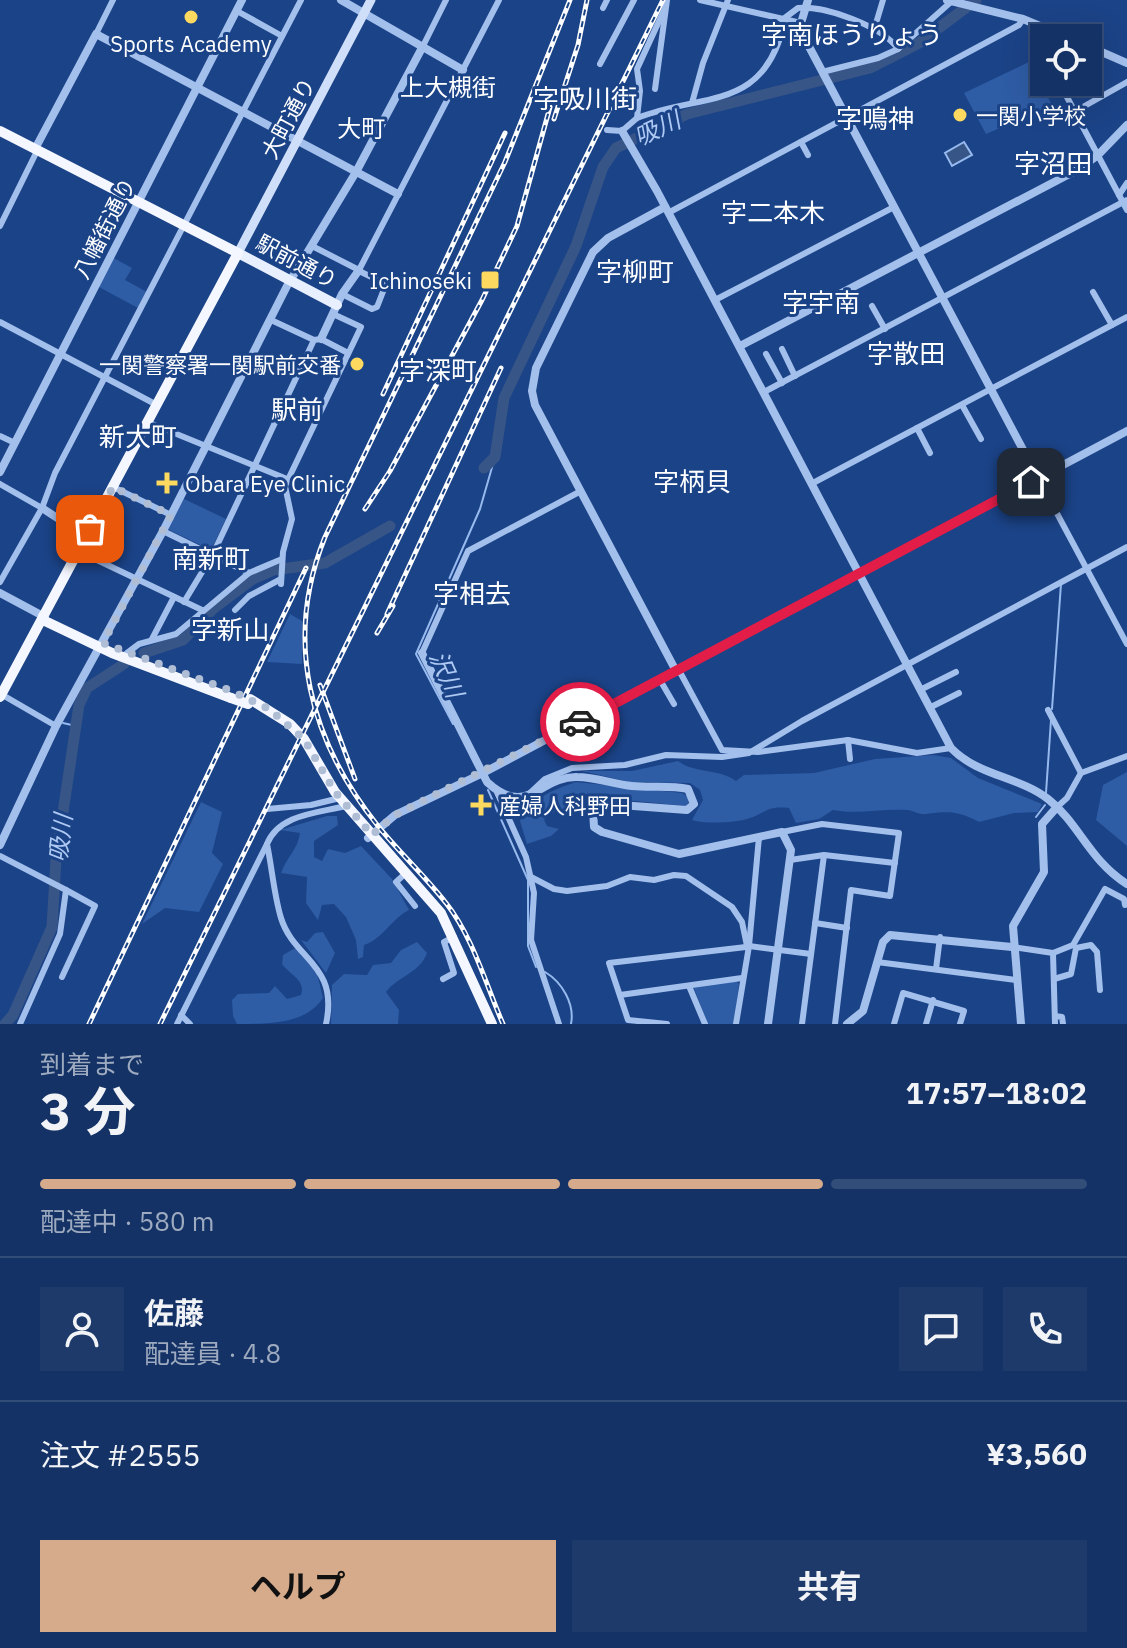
<!DOCTYPE html>
<html lang="ja">
<meta charset="utf-8">
<style>
:root{--surface:#143265;--page:#1d3a6b;--text:#f1f3f6;--muted:#9daabf;--line:#334d79;--accent:#d6ab8b}
body{margin:0;font-family:"IBM Plex Sans","Noto Sans JP",sans-serif;background:var(--page);color:var(--text);height:100vh;display:flex;flex-direction:column;font-size:30px;white-space:nowrap}
*{box-sizing:border-box;margin:0}
p{font-size:26px;color:var(--muted)}
.icon{flex:none;width:44px;height:44px;fill:none;stroke:currentColor;stroke-width:2;stroke-linecap:round;stroke-linejoin:round}
.map{position:relative;height:1024px;overflow:hidden}
.drawer{display:flex;flex-direction:column;background:var(--surface);flex:1}
.drawer>*{flex:none}
.tools{position:absolute;left:1030px;top:24px;display:grid;gap:16px}
.tools a{display:grid;place-items:center;width:72px;height:72px;border-radius:0px;background:var(--surface);box-shadow:0 8px 32px #0002,0 0 0 2px var(--line);font-size:40px}
.pin{position:absolute;display:grid;place-items:center;width:68px;height:68px;color:#fff;margin:-34px;border-radius:16px;box-shadow:0 4px 12px #0006}
.courier{position:absolute;display:grid;place-items:center;width:80px;height:80px;margin:-40px;border:6px solid #e11d48;border-radius:50%;background:#fff;color:#222;box-shadow:0 2px 10px #0007}
.headline em{font-style:normal;font-weight:700}
.headline div{display:flex;flex-direction:column-reverse}
.headline{display:flex;align-items:center;justify-content:space-between;height:136px;padding:0 40px}
h1{font-size:52px;font-weight:700;line-height:60px}
.bar{display:grid;grid-template-columns:repeat(4,1fr);gap:12px 8px;align-content:center;height:96px;padding:0 40px}
.bar i{height:10px;border-radius:6px;background:var(--line)}
.bar .current{background:var(--accent)}
.bar p{grid-column:span 4}
.line{display:flex;align-items:center;gap:20px;padding:0 40px;border-top:2px solid var(--line)}
.line div{flex:1}
.round{display:grid;place-items:center;flex:none;width:84px;height:84px;border-radius:0px;background:var(--page)}
.button{display:flex;gap:16px;margin-top:auto;padding:16px 40px}
.button a{flex:1;height:92px;border-radius:0px;background:var(--accent);color:#111;font-size:32px;font-weight:700;line-height:92px;text-align:center}
.button a+a{background:var(--page);color:var(--text)}
.map>svg:first-child{display:block}
</style>
<div class="map">
<svg width="1127" height="1024" viewBox="0 0 1127 1024">
<rect width="100%" height="100%" fill="#1b4387"/>
<g fill="#2e5ca5">
<polygon points="1029,62 1052,105 986,134 964,93"/>
<polygon points="112,257 132,268 125,280 147,292 138,308 97,286"/>
<polygon points="182,498 226,519 211,550 167,529"/>
<polygon points="290,614 302,621 302,664 267,662"/>
<path d="M933 755 951 758 978 778 1042 804 1038 812 1014 813 979 822C959 811 948 811 926 814 920 815 914 811 908 810 882 808 859 815 833 810L819 819 796 823 789 808C765 805 766 814 747 819 735 823 704 824 692 820L703 800 700 790 690 783 629 782 582 771H632L678 761C695 774 718 768 736 781L744 775 814 773 875 759Z"/>
<polygon points="1127,772 1127,846 1096,820 1103,785"/>
<path d="M576 782 682 793 691 799 686 806 614 799 593 802 579 814 554 812 544 820 547 826 559 829 551 836 527 844 520 821C532 798 552 790 576 782Z"/>
<polygon points="201,802 222,812 212,853 223,864 199,912 165,908 142,924"/>
<path d="M327 816H337L338 825 314 841V857L322 861 328 849 345 853 361 846 392 879 409 910C391 919 383 939 364 945L363 957 358 959 356 940 346 917 334 904 322 905 318 920 306 903 307 877 281 873C286 858 298 849 300 833L280 830Z"/>
<polygon points="323,932 335,953 326,973 301,940 307,942 315,933"/>
<path d="M417 942 427 953C420 973 398 976 386 992L399 1010 398 1024H331L332 985 344 974 367 975 373 965 391 963 401 950Z"/>
<path d="M297 947 317 973 323 998C306 1024 270 1024 237 1024L233 1016 232 1000 238 994 269 993 275 986 287 999 301 995C306 980 290 975 282 964L283 955Z"/>
<polygon points="736,981 739,984 734,1024 708,1024 693,986"/>
</g>
<polygon fill="#375587" stroke="#96b9ee" stroke-width="2" points="964,142 972,155 952,166 945,153"/>
<g fill="none" stroke-linecap="round" stroke-linejoin="round">
<g stroke="#96b9ee" stroke-width="2">
<polyline points="1052,709 1061,584"/>
<polyline points="63,723 76,726"/>
<polyline points="453,724 416,654 480,509 495,457"/>
<polyline points="488,790 528,880 528,946 536,967"/>
<polyline points="1046,793 1051,720"/>
<polyline points="1036,817 1045,805"/>
<path d="M545 972C562 982 575 1004 571 1024"/>
</g>
<g stroke="#375587" stroke-width="11">
<polyline points="484,468 495,457 504,398 576,246 603,167 616,148 687,114 870,68 919,43 976,0"/>
<polyline points="144,653 183,640 214,608 253,579 274,570 325,563 390,526"/>
<polyline points="5,1024 13,1015 52,927 56,859 79,705 87,688 124,664"/>
</g>
<g stroke="#a3bfec" stroke-width="6">
<polyline points="700,0 801,23"/>
<polyline points="603,8 607,0"/>
<polyline points="237,11 282,36"/>
<path d="M782 20 798 8C824 5 882 26 898 49"/>
<polyline points="1029,21 1044,49"/>
<polyline points="874,30 883,0"/>
<polyline points="96,34 113,0"/>
<polyline points="423,46 446,0"/>
<polyline points="600,64 634,0"/>
<polyline points="822,72 878,58 898,49 952,1"/>
<polyline points="1059,82 1127,210"/>
<polyline points="655,89 667,0"/>
<polyline points="692,103 703,63 728,0"/>
<polyline points="1074,112 1127,82"/>
<path d="M637 118C705 92 765 112 785 20"/>
<polyline points="607,130 622,131 637,118 640,91 637,69 666,6"/>
<polyline points="801,142 808,155"/>
<polyline points="1119,195 1127,183"/>
<polyline points="668,213 1019,25 1023,19"/>
<polyline points="0,226 37,151"/>
<polyline points="312,246 359,270 499,0"/>
<polyline points="1093,292 1112,325"/>
<polyline points="342,294 372,309 377,307 386,284 359,271"/>
<polyline points="715,300 894,207"/>
<polyline points="872,306 885,329"/>
<polyline points="271,320 314,340"/>
<polyline points="0,322 157,405"/>
<polyline points="782,349 795,376"/>
<polyline points="766,354 782,383"/>
<polyline points="764,392 1127,200"/>
<polyline points="962,405 981,439"/>
<polyline points="147,422 287,479"/>
<polyline points="917,428 930,453"/>
<polyline points="0,436 15,443"/>
<polyline points="1038,478 1127,644"/>
<polyline points="813,483 1127,317"/>
<polyline points="0,484 42,508 0,582"/>
<polyline points="113,487 171,515"/>
<polyline points="42,508 55,473 301,0"/>
<polyline points="163,531 249,573"/>
<polyline points="78,551 202,610"/>
<polyline points="281,584 283,552 292,519 285,486 361,327 333,314"/>
<polyline points="184,602 213,554 314,340 321,339 348,353"/>
<polyline points="235,610 249,596 281,579"/>
<polyline points="152,639 174,597"/>
<polyline points="127,653 139,644 176,634 249,573 282,559"/>
<polyline points="422,653 468,551 581,491"/>
<polyline points="676,671 681,674 722,750 758,752 848,740 917,753 951,748"/>
<polyline points="660,680 674,704"/>
<polyline points="920,690 956,672"/>
<polyline points="1,694 56,726"/>
<polyline points="929,708 959,693"/>
<polyline points="1048,710 1081,773"/>
<polyline points="848,740 850,759"/>
<polyline points="496,790 526,857 534,893 531,940 559,1024"/>
<polyline points="529,794 545,779 572,768 625,765 666,755 722,757 749,753 802,721 1127,547"/>
<polyline points="1057,807 1067,798 1081,773 1127,756"/>
<polyline points="267,809 311,805 340,798"/>
<polyline points="782,832 822,824 899,833 890,896 851,890 835,1024"/>
<polyline points="0,856 66,890 60,934 20,1024"/>
<polyline points="790,860 824,855 895,863"/>
<polyline points="407,872 396,882 415,906"/>
<polyline points="531,877 554,889 567,891 607,886 630,877 654,880 674,875 686,876 732,907 742,922 747,946"/>
<polyline points="815,923 847,928"/>
<polyline points="749,946 811,954"/>
<polyline points="1012,947 1053,953 1055,1024"/>
<polyline points="1053,953 1073,945 1105,889 1124,899 1125,905"/>
<polyline points="877,962 1016,980"/>
<polyline points="936,969 940,937"/>
<polyline points="62,977 95,906 66,890"/>
<polyline points="443,979 454,973 444,942 454,937"/>
<polyline points="1054,979 1071,974 1076,948 1091,945 1097,952 1100,990"/>
<polyline points="689,986 705,1024"/>
<polyline points="620,995 742,978"/>
<polyline points="181,1015 190,1024"/>
<polyline points="1055,1016 1062,1017 1063,1024"/>
<polyline points="177,1024 267,844"/>
<path d="M326 1024C339 964 294 960 281 918 274 895 272 868 267 844 279 814 318 813 346 806"/>
<polyline points="667,1024 628,1020 609,963 746,947"/>
<polyline points="736,1024 749,946 759,837"/>
<polyline points="802,1024 824,855"/>
<polyline points="894,1024 903,993 964,1011 960,1024"/>
<polyline points="926,1024 933,1000"/>
</g>
<g stroke="#a3bfec" stroke-width="8">
<polyline points="341,0 463,70"/>
<polyline points="808,0 801,23 805,39 1038,478"/>
<polyline points="947,0 1023,19 1069,38"/>
<polyline points="1088,46 1127,63"/>
<path d="M622 131 657 191 951 748C978 776 1018 776 1048 799 1079 823 1089 860 1127 884"/>
<polyline points="35,149 96,34 398,194"/>
<polyline points="665,207 608,238 593,252 536,368 532,391 535,405 676,671"/>
<polyline points="321,339 342,294 359,270"/>
<polyline points="740,346 1079,169 1098,155 1127,125"/>
<polyline points="0,472 242,0"/>
<polyline points="42,508 86,537"/>
<polyline points="0,593 43,616"/>
<path d="M422 653 487 782C527 819 540 776 577 777 595 777 614 784 632 786 651 788 670 785 688 789L694 804 687 810 607 804 593 810 594 827 602 832 679 854 782 832 791 850 768 1024"/>
<polyline points="368,838 395,815 483,773 1127,431"/>
<polyline points="0,845 56,726 163,531 287,286 356,172 423,46"/>
<polyline points="847,1024 863,1011 883,942 890,935 1012,947"/>
<polyline points="1021,1024 1013,926 1044,872 1042,824 1057,807"/>
</g>
<polyline stroke="#cfdef9" stroke-width="9" points="238,253 371,0"/>
<polyline stroke="#e8efff" stroke-width="10" points="238,253 337,305"/>
<g stroke="#f4f7ff" stroke-width="10">
<polyline points="0,131 238,253 0,697"/>
<polyline points="43,616 45,621 112,653 231,698"/>
<polyline points="250,699 290,724 304,739 335,792 441,913 492,1024"/>
</g>
<g stroke="#fff" stroke-width="5">
<g id="rail">
<polyline points="554,119 578,45 587,0"/>
<polyline points="383,394 505,133"/>
<polyline points="365,509 390,471 482,300 517,226 550,107"/>
<polyline points="387,614 501,368"/>
<polyline points="377,633 393,606"/>
<polyline points="320,685 355,779"/>
<polyline points="89,1024 306,568"/>
<polyline points="160,1024 663,0"/>
<path d="M503 1024C486 985 473 937 446 903 425 876 399 852 378 826 310 741 283 641 325 537L505 162 570 0"/>
</g>
</g>
<use href="#rail" stroke="#1b4387" stroke-width="2" stroke-dasharray="6" stroke-linecap="butt"/>
<polyline stroke="#f4f7ff" stroke-width="10" points="231,698 248,704"/>
</g>
<g fill="none" stroke-linecap="round" stroke-linejoin="round">
<polyline stroke="#afbdd5" stroke-width="8" stroke-dasharray="0 14.4" points="90,529 113,487 171,515 103,643 234,692 269,709 304,739 335,792 372,835 395,815 580,722"/>
<polyline stroke="#e11d48" stroke-width="10" points="580,722 1031,482"/>
</g>
<g fill="#fdd95f" stroke="#1b4387" stroke-width="3">
<circle cx="191" cy="17" r="8"/>
<circle cx="960" cy="115" r="8"/>
<rect x="480" y="270" width="20" height="20" rx="4"/>
<circle cx="357" cy="364" r="8"/>
<path d="M163 471h8v8h8v8h-8v8h-8v-8h-8v-8h8z"/>
<path d="M477 793h8v8h8v8h-8v8h-8v-8h-8v-8h8z"/>
</g>
<g text-anchor="middle" dominant-baseline="central" stroke-width="6" stroke-linejoin="round" paint-order="stroke">
<g font-size="22" fill="#fff" stroke="#1b4387" text-anchor="start">
<text x="191" y="43" text-anchor="middle">Sports Academy</text>
<text x="976" y="115">一関小学校</text>
<text x="472" y="280" text-anchor="end">Ichinoseki</text>
<text x="341" y="364" text-anchor="end">一関警察署一関駅前交番</text>
<text x="185" y="483">Obara Eye Clinic</text>
<text x="499" y="805">産婦人科野田</text>
</g>
<g font-size="22" fill="#fff" stroke="#1b4387">
<text transform="translate(288 118) rotate(-62)">大町通り</text>
<text transform="translate(104 228) rotate(-63)">八幡街通り</text>
<text transform="translate(297 261) rotate(28)">駅前通り</text>
</g>
<g font-size="24" fill="#fff" stroke="#1b4387">
<text x="448" y="87">上大槻街</text>
<text x="361" y="128">大町</text>
</g>
<g font-size="24" font-style="italic" fill="#aec9f3" stroke="#1b4387">
<text transform="translate(657 128) rotate(-25)">吸川</text>
<text transform="translate(447 674) rotate(66)">沢川</text>
<text transform="translate(60 838) rotate(-83)">吸川</text>
</g>
<g font-size="26" fill="#fff" stroke="#1b4387">
<text x="852" y="34">字南ほうりょう</text>
<text x="585" y="98">字吸川街</text>
<text x="875" y="118">字鳴神</text>
<text x="1053" y="163">字沼田</text>
<text x="773" y="212">字二本木</text>
<text x="635" y="271">字柳町</text>
<text x="821" y="302">字宇南</text>
<text x="906" y="353">字散田</text>
<text x="438" y="370">字深町</text>
<text x="297" y="409">駅前</text>
<text x="138" y="436">新大町</text>
<text x="692" y="481">字柄貝</text>
<text x="211" y="558">南新町</text>
<text x="472" y="593">字相去</text>
<text x="230" y="629">字新山</text>
</g>
</g>
</svg>
<div class="tools">
<a><svg class="icon" aria-label="locate" viewBox="0 0 24 24"><circle cx="12" cy="12" r="6"/><path d="M12 2v4M12 18v4M2 12h4M18 12h4"/></svg></a>
</div>
<div class="pin" style="left:90px;top:529px;background:#ea580c"><svg class="icon" aria-label="bag" viewBox="0 0 24 24"><path d="M5 8h14l-1 12H6zM9 8a3 3 0 0 1 6 0"/></svg></div>
<div class="pin" style="left:1031px;top:482px;background:#1f2937"><svg class="icon" aria-label="home" viewBox="0 0 24 24"><path d="M3 11l9-7 9 7M6 9v11h12V9"/></svg></div>
<div class="courier" style="left:580px;top:722px"><svg class="icon" aria-label="car" viewBox="0 0 24 24"><path d="M5 17H2v-5l4-1 3-4h7l3 4 3 1v5h-3M9 17h6M6 11h13"/><circle cx="7" cy="17" r="2"/><circle cx="17" cy="17" r="2"/></svg></div>
</div>
<section class="drawer">
<div class="headline"><div><h1>3 分</h1><p>到着まで</p></div><em>17:57–18:02</em></div>
<div class="bar"><i class="current"></i><i class="current"></i><i class="current"></i><i></i><p>配達中 · 580 m</p></div>
<div class="line" style="height:144px"><a class="round"><svg class="icon" aria-label="person" viewBox="0 0 24 24"><circle cx="12" cy="8" r="4"/><path d="M4 21q1-7 8-7t8 7"/></svg></a><div><b>佐藤</b><p>配達員 · 4.8</p></div><a class="round"><svg class="icon" aria-label="chat" viewBox="0 0 24 24"><path d="M4 5h16v11H9l-5 4z"/></svg></a><a class="round"><svg class="icon" aria-label="phone" viewBox="0 0 24 24"><path d="M5 4h4l2 5-3 2q2 4 5 5l2-3 5 2v4C11 20 4 13 5 4z"/></svg></a></div>
<div class="line" style="height:104px"><div>注文 #2555</div><b>¥3,560</b></div>
<div class="button"><a>ヘルプ</a><a>共有</a></div>
</section>
